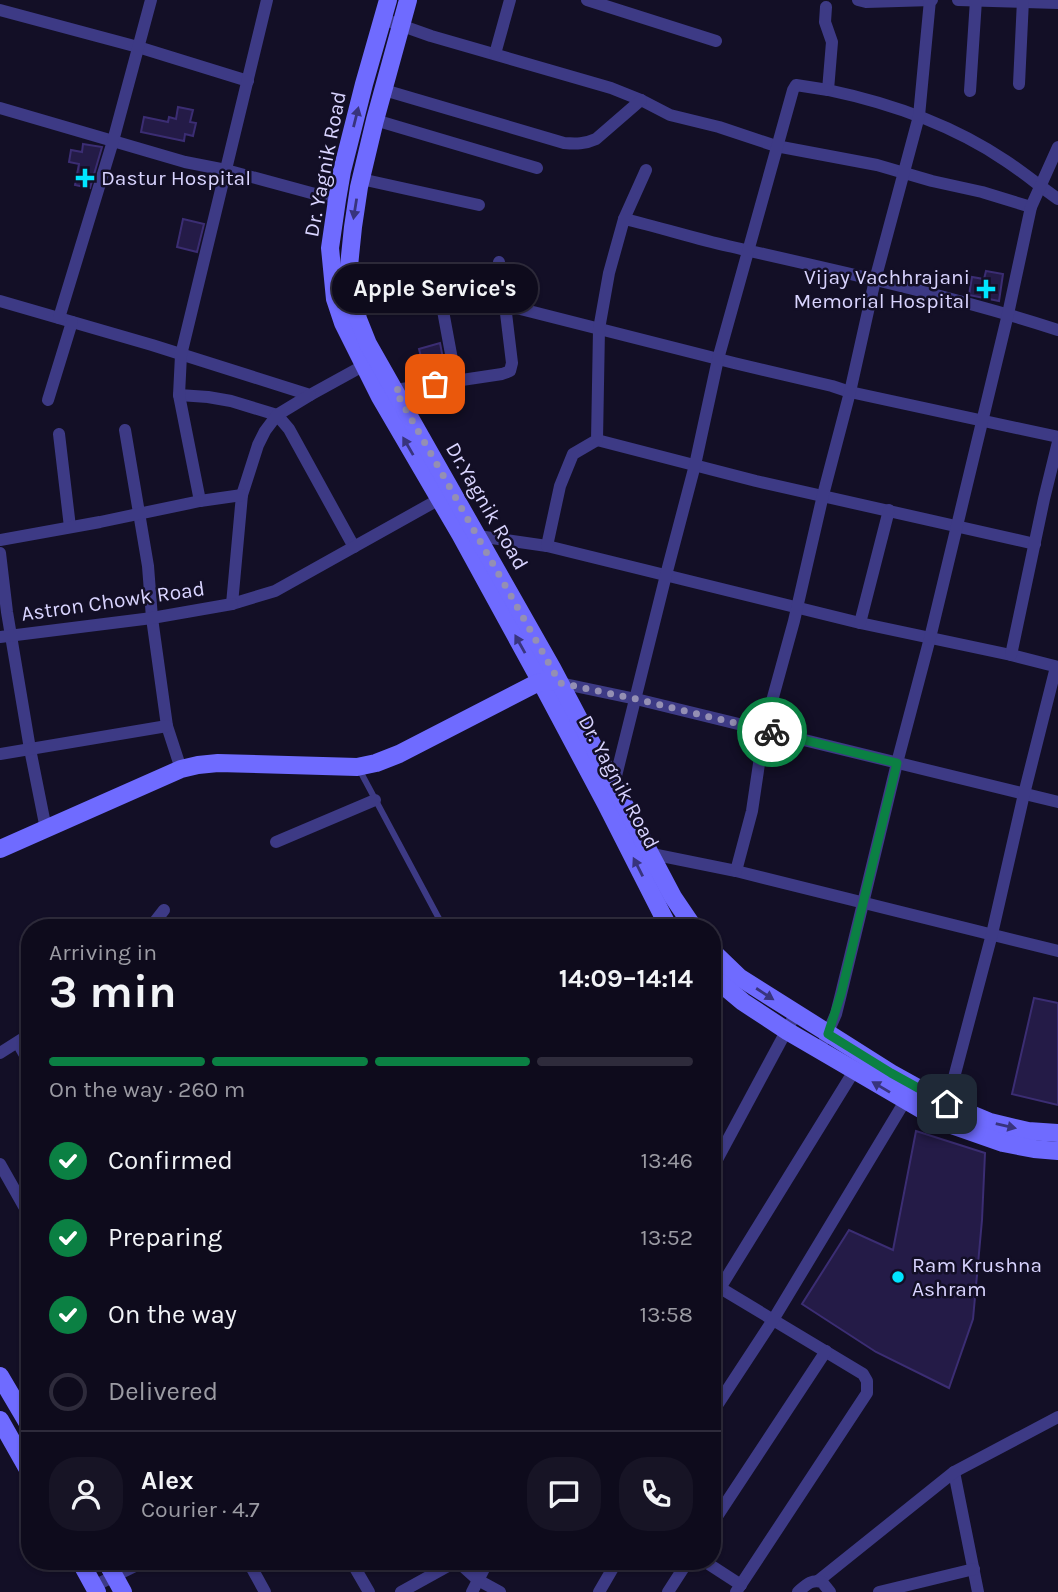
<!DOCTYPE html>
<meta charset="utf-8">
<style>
:root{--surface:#0e0b1c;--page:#171425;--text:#f1f3f6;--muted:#9b9ba3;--line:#2e2b3b;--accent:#0b8043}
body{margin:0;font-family:Karla,sans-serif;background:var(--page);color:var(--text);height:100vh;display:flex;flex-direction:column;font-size:26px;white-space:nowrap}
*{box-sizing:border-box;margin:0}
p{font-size:23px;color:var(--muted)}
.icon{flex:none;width:38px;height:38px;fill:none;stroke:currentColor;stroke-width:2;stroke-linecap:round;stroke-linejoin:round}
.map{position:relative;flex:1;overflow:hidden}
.side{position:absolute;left:21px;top:919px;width:700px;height:651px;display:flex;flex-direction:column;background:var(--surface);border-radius:28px;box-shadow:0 2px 5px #0004,0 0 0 2px var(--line)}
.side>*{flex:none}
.pin{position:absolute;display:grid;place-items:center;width:60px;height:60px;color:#fff;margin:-30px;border-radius:14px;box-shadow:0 4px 10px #0006}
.courier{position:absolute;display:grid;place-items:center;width:70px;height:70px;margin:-35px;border:5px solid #0b8043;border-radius:50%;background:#fff;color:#222;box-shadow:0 2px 9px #0007}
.bubble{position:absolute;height:49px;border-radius:24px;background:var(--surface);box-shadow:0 2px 5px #0004,0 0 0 2px var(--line);font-size:23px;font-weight:700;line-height:49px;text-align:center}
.overview em{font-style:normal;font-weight:700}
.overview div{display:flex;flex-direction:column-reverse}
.overview{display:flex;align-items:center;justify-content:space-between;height:119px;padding:0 28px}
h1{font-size:46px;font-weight:700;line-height:52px}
.bar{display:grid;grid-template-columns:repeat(4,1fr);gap:10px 7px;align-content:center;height:84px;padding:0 28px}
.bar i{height:9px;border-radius:5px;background:var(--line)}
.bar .selected{background:var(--accent)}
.bar p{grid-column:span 4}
.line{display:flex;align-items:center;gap:18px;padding:0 28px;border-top:2px solid var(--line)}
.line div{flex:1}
.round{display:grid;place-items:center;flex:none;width:74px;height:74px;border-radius:28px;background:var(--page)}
ol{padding:0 28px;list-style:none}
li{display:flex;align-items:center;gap:21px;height:77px}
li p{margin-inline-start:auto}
li .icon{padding:7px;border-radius:50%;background:var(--accent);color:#fff;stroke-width:4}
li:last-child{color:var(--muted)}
li i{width:38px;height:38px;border:4px solid var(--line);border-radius:50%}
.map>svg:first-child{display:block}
</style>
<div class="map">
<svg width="1058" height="1592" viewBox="0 0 1058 1592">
<rect width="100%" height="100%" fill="#130f26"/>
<g fill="#241b47" stroke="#3b2d73" stroke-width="2">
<polygon points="178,107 193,110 190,122 196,123 193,136 185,134 184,141 141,132 144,117 168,122 169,117 176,119"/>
<polygon points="83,144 102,147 90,188 75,185 79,164 69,162 71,150 82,152"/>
<polygon points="183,219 204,224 197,252 177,247"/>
<polygon points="986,271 1003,274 999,301 969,295 972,277 984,279"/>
<polygon points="440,343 446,374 426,377 419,349"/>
<polygon points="1034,998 1058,1003 1058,1105 1012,1094"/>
<polygon points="916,1131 985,1153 982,1220 973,1319 949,1388 876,1352 802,1304 849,1230 893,1250"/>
</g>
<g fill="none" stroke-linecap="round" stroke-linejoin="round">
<polyline stroke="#3d3a85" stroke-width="6" points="359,769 444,928"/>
<g stroke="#3d3a85" stroke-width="12">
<polyline points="587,0 716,41"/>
<polyline points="858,0 866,2 932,0"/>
<polyline points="958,0 1058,3"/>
<path d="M826 7 825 22 832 42 828 90C890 103 953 125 1006 161 1024 173 1041 187 1058 199"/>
<polyline points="0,10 138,47 248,81"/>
<polyline points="383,19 431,36 611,88 641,100 670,115 719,127 776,146 877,165 932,181 982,192 1031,207"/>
<polyline points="495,54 510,0"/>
<polyline points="1019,84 1023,0"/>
<path d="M384 90 564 143C576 144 585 144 596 139L641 100"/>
<polyline points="970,91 976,0"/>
<polyline points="0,108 185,162 226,170 337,200"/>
<polyline points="375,120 537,168"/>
<polyline points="361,179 479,205"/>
<path d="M624 219C659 227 693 238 728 246 838 271 950 295 1058 330"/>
<polyline points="499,262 505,305"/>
<polyline points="441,300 456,381"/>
<polyline points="0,301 152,345 310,395 370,362"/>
<polyline points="59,318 113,141 151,0"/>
<polyline points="388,393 395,390 502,374 510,371 512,363 505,305 734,363 832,386 850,392 1058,437"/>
<polyline points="179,395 208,397 231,401 277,415 289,429 354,547"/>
<polyline points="310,395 277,415 265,431 258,445 242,495 232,604 275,591 445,496"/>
<polyline points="48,400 72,322"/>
<polyline points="125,430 148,566 152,618 167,726 181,769"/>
<polyline points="59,434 70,527"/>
<polyline points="597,440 756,481 1035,544"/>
<polyline points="200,501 179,395 181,355 267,0"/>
<polyline points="471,535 547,546 860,623 1011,655 1058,667"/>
<polyline points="0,540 100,522 200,501 242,495"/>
<polyline points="547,546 560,486 573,454 597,440 599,329 609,273 624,219 646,170"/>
<polyline points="0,553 7,612 30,749 46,829"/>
<polyline points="860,623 889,510"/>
<polyline points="0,637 152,618 232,604"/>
<polyline points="1011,655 1044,499 1058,442"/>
<polyline points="560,683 636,699 1058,802"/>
<polyline points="0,754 167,726"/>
<polyline points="614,784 666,575 695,465 718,359 793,90 796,85 828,90"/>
<polyline points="276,842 375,800"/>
<polyline points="652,854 736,871 1058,951"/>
<polyline points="736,871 752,811 764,730 794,621 823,495 850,392 875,280 919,116 930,0"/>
<polyline points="150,928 164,910"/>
<polyline points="825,1039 836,1014 841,994 897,763 930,638 1008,314 1031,207 1058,147"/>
<polyline points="18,1043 30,1064"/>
<polyline points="0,1053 30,1034"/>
<polyline points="947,1104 992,934 1024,794 1056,667"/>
<polyline points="0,1164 30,1217"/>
<polyline points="712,1169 796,1013"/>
<polyline points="712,1283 863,1374 867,1381 867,1393 736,1592"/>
<polyline points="712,1301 854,1071"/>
<polyline points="712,1413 773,1320 905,1101"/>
<polyline points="954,1472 978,1592"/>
<polyline points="712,1524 826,1351"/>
<polyline points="248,1561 265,1592"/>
<polyline points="351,1561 369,1592"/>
<polyline points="457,1561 478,1580 500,1592"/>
<polyline points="704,1561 741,1585"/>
<polyline points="818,1581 954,1472 1058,1417"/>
<polyline points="94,1586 145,1561"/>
<polyline points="401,1592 457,1561"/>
<polyline points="472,1592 488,1561"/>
<polyline points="599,1592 617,1561"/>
<polyline points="668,1592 688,1561"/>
<path d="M798 1592C806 1585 811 1579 822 1582L830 1592"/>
<polyline points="879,1592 974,1569"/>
</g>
<g stroke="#6f6bff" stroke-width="18">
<polyline points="388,0 364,84 342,171 337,200 330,248 335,299 343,323 380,397 460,534 541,682 606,804 669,928"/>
<polyline points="408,0 375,120 359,187 353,227 349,266 350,285 358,319 368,344 552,668 673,897 694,928"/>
<polyline points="0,849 181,769 198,765 218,763 357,767 376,763 399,754 533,685 541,682 551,682"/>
<polyline points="712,951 739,977 891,1073 947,1104 990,1122 1028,1131 1058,1133"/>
<polyline points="712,976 743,1002 787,1031 943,1122 1003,1143 1034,1149 1058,1151"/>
<polyline points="0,1376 30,1427"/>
<polyline points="0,1420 30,1473"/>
<polyline points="80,1561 97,1592"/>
<polyline points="106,1561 123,1592"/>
</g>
</g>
<defs><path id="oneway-solid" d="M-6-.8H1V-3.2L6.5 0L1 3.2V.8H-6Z" transform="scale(1.75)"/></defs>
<g fill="#38347d">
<use href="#oneway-solid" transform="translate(356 117) rotate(-76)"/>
<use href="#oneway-solid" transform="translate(355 209) rotate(99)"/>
<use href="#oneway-solid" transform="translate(408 446) rotate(-120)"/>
<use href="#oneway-solid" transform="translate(520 644) rotate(-119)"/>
<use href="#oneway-solid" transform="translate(638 867) rotate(-117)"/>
<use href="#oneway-solid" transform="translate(765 994) rotate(33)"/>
<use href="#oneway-solid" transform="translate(881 1087) rotate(-149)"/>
<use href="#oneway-solid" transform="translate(1006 1126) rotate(13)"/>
</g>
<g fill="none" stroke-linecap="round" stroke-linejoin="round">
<polyline stroke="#948fb3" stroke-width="7" stroke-dasharray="0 12.6" points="435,384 395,390 560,683 636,699 772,732"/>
<polyline stroke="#0b8043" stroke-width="9" points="772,732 897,763 841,994 828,1034 891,1073 947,1104"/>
</g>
<g fill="#00e5ff" stroke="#130f26" stroke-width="2.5">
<path d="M81.5 167.5h7v7h7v7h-7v7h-7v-7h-7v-7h7z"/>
<path d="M982.5 278.5h7v7h7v7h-7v7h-7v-7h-7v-7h7z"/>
<circle cx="898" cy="1277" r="7"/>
</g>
<g text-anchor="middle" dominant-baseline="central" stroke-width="5" stroke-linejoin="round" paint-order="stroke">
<g font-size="21" fill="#d9d4ff" stroke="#130f26">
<text transform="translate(325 164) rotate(-79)">Dr. Yagnik Road</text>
<text transform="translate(487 506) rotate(60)">Dr.Yagnik Road</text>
<text transform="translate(113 601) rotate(-8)">Astron Chowk Road</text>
<text transform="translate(619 782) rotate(62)">Dr. Yagnik Road</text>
</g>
<g font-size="21" fill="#d9d4ff" stroke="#130f26" text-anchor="start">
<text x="101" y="178">Dastur Hospital</text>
<text x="970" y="277" text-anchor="end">Vijay Vachhrajani<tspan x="970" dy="24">Memorial Hospital</tspan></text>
<text x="912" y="1265">Ram Krushna<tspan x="912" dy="24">Ashram</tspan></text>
</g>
</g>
</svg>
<div class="pin" style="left:435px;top:384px;background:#ea580c"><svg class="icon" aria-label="bag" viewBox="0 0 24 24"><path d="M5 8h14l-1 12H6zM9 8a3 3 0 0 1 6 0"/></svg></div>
<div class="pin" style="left:947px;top:1104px;background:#1f2937"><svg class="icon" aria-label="home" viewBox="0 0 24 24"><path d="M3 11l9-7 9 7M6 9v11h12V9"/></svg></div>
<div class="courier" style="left:772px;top:732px"><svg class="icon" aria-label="bike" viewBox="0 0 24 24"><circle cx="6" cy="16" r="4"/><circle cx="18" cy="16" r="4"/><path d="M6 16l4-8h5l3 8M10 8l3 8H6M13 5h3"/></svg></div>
<div class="bubble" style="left:332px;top:264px;width:206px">Apple Service's</div>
<section class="side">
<div class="overview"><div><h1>3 min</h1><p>Arriving in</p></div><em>14:09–14:14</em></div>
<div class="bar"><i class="selected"></i><i class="selected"></i><i class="selected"></i><i></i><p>On the way · 260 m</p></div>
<ol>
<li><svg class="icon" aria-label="check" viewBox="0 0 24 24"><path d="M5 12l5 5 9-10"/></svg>Confirmed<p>13:46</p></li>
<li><svg class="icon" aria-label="check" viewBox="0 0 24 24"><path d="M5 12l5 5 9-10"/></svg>Preparing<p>13:52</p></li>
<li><svg class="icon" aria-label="check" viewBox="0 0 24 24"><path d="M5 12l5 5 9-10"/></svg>On the way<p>13:58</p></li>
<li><i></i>Delivered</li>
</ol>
<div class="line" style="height:126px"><a class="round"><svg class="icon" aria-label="person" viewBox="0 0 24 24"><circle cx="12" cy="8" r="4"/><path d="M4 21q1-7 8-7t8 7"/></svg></a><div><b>Alex</b><p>Courier · 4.7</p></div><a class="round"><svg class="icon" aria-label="chat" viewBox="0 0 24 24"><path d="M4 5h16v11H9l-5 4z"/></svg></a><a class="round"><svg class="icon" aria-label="phone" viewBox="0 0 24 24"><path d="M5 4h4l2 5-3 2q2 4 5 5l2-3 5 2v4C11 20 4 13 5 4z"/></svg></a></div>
</section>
</div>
